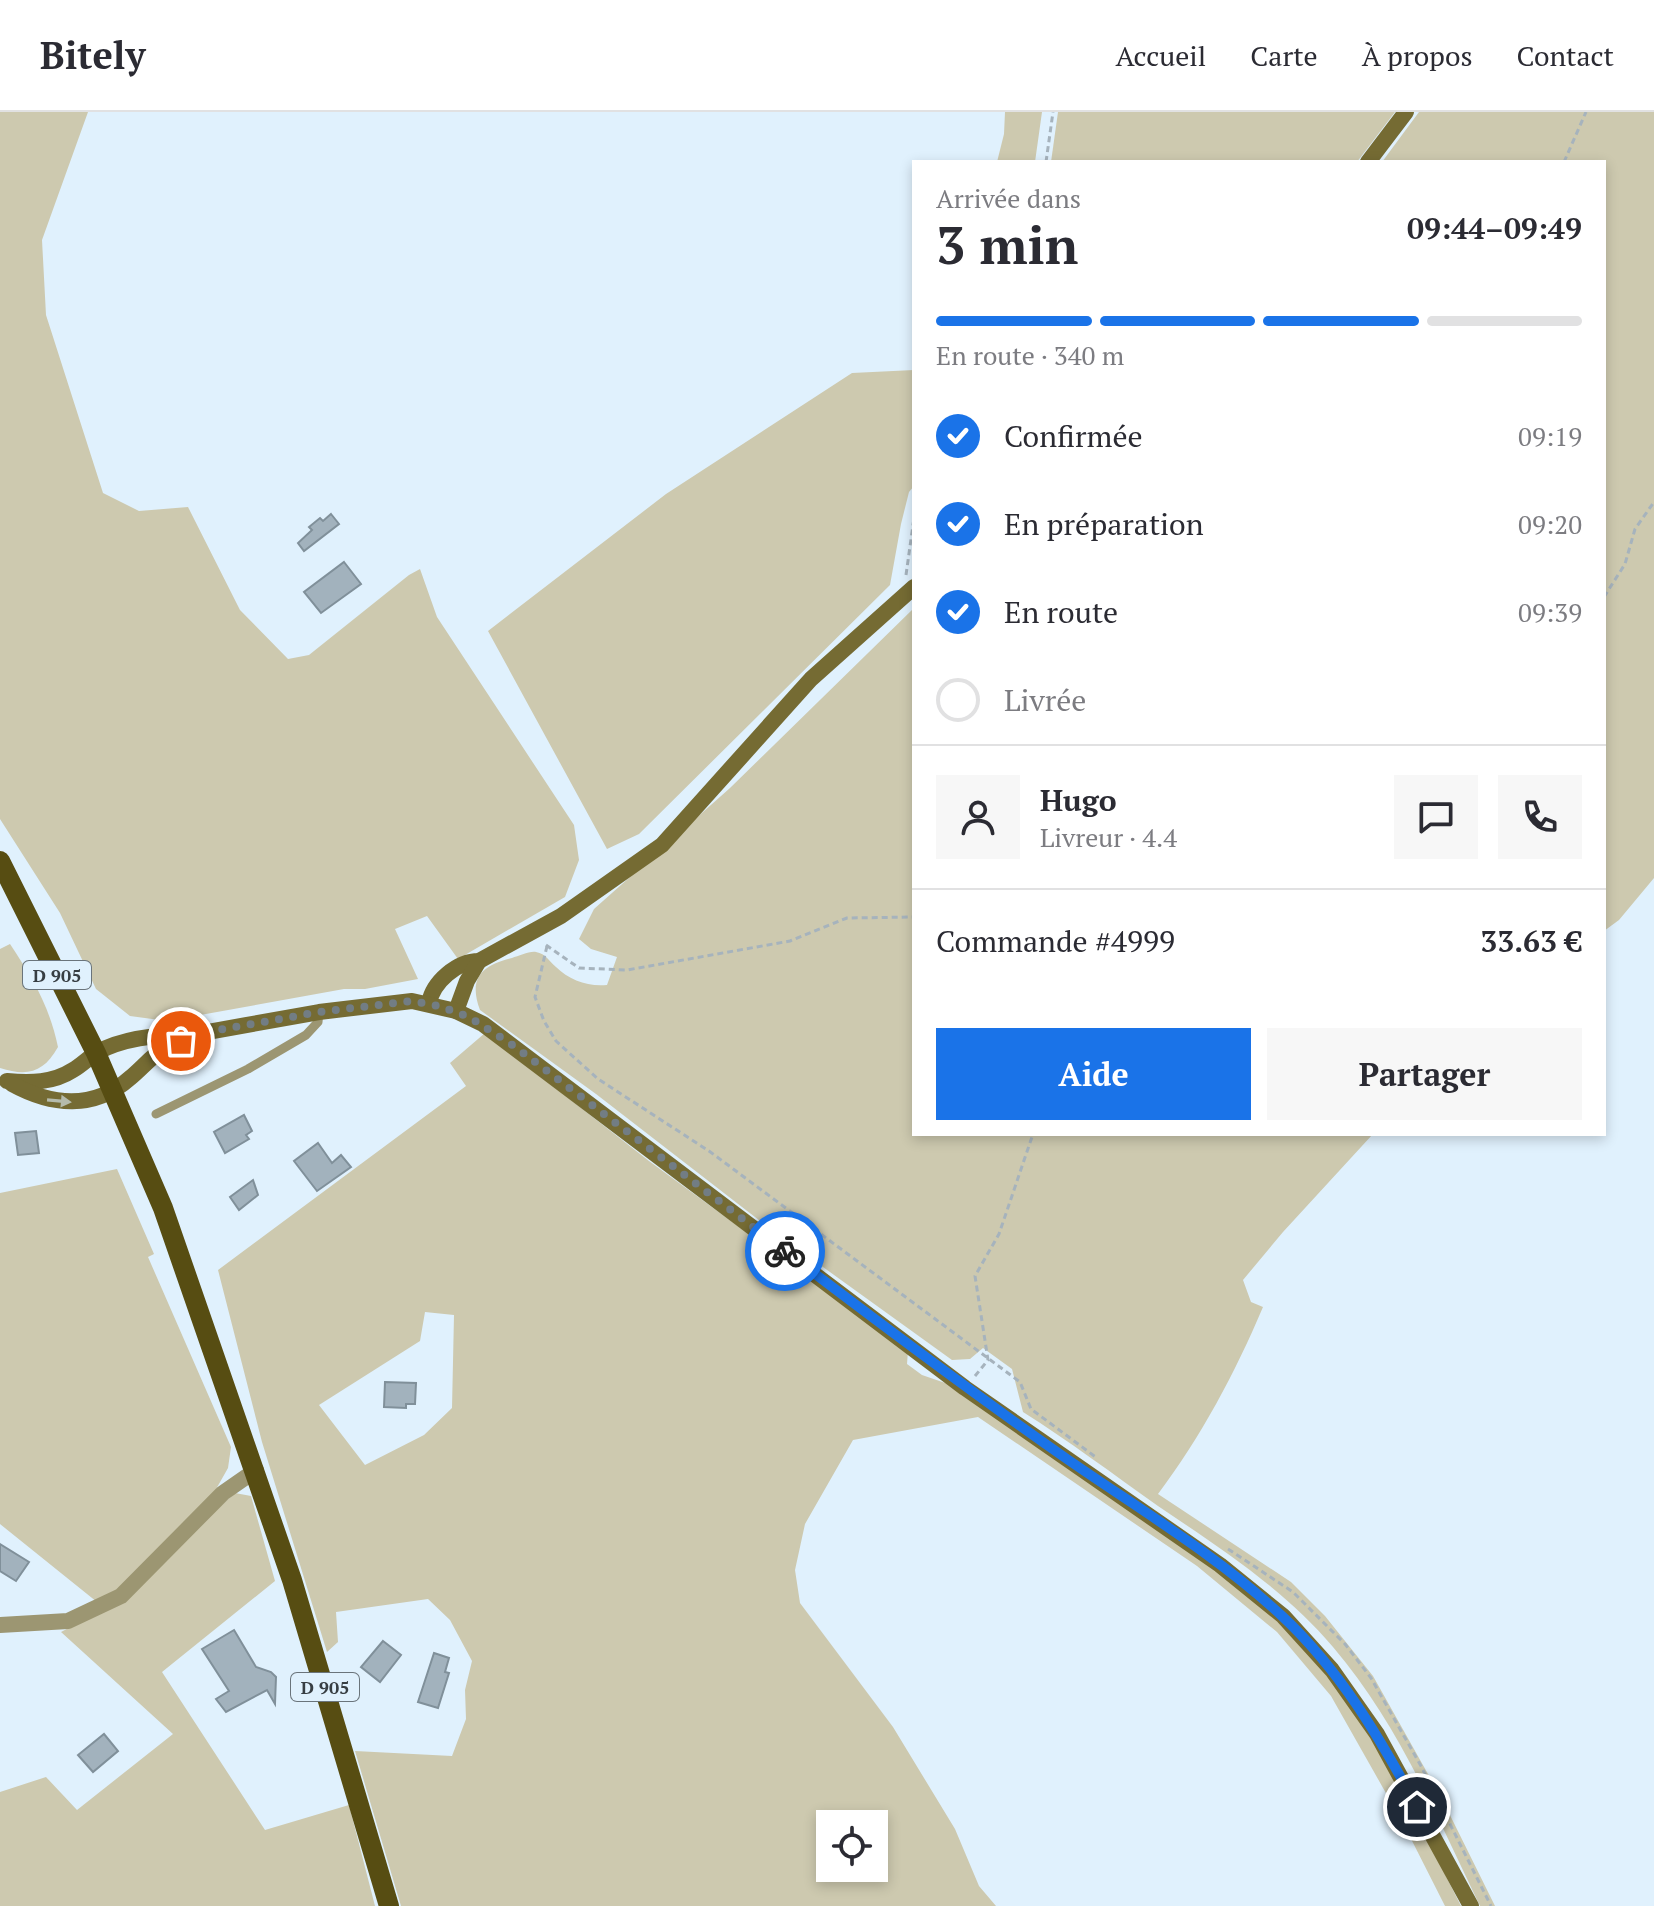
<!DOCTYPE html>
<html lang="fr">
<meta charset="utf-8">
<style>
:root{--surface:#fff;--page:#f7f7f7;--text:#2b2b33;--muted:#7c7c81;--line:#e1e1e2;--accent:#1a73e8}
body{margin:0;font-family:"PT Serif",serif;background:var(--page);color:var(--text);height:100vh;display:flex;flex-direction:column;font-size:30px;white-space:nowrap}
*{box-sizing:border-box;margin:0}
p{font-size:26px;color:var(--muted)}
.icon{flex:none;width:44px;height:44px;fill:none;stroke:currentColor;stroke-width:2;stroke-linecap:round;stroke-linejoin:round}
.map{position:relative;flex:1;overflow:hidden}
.side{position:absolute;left:912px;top:48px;width:694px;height:976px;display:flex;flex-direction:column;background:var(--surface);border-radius:0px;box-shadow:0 4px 12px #0003}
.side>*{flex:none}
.fabs{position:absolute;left:816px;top:1698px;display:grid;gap:16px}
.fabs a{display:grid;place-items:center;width:72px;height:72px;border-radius:0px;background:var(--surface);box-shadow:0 4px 12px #0003;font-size:40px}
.pin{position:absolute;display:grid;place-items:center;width:68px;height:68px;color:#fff;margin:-34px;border:4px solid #fff;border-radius:50%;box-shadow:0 2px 8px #0007}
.courier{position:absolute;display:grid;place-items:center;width:80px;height:80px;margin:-40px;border:6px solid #1a73e8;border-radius:50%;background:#fff;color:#222;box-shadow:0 2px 10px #0007}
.summary em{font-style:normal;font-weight:700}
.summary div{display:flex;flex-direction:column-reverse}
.summary{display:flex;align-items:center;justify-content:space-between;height:136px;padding:0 24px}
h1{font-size:52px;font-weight:700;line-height:60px}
.bar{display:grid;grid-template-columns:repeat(4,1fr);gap:12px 8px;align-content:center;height:96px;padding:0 24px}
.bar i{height:10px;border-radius:6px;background:var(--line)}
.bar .active{background:var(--accent)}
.bar p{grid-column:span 4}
.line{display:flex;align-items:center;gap:20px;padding:0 24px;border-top:2px solid var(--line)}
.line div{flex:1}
.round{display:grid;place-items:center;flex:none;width:84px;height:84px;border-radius:0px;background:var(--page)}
ol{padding:0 24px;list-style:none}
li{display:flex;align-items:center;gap:24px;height:88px}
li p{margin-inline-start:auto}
li .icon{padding:8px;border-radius:50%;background:var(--accent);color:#fff;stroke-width:4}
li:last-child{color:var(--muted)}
li i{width:44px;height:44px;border:4px solid var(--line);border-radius:50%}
.button{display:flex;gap:16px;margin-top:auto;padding:16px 24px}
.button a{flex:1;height:92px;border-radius:0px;background:var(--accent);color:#fff;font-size:32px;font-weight:700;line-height:92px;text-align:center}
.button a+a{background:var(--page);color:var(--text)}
header{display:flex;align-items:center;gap:48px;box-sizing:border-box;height:112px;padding:0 40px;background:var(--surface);border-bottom:2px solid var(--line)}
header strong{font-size:38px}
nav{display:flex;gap:44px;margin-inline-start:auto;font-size:28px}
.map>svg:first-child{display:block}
</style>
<header>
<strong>Bitely</strong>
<nav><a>Accueil</a><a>Carte</a><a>À propos</a><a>Contact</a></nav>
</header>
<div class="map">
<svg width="1654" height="1794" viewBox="0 0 1654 1794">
<rect width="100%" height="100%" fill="#e0f1fd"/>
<g fill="#cdc9af" fill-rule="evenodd">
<polygon points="0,0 88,0 42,128 46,203 103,381 139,399 188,395 240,498 288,547 309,543 409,463 420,457 437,505 574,713 579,748 565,785 458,847 427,804 395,817 418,867 365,877 344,877 167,909 130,904 96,877 60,801 0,707"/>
<polygon points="1005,0 1042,0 1035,50 997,50 1004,22"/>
<polygon points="1058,0 1395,0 1357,50 1051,50"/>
<polygon points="1419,0 1654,0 1654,766 1619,808 1604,819 1604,50 1382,50"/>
<polygon points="914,258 914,374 909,380 901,412 890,473 639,722 607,737 488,519 666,382 852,261"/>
<path d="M914 496V1022H1373L1283 1120 1243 1168 1251 1190 1263 1195C1235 1261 1201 1325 1158 1382L1291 1470 1325 1504 1373 1564 1442 1687 1495 1794H1480C1437 1705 1398 1611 1333 1535 1284 1477 1220 1436 1158 1394 1113 1362 1069 1329 1023 1300L1012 1257 983 1236 970 1247 952 1248 773 1119 596 982 480 898C468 866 482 853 512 846 519 844 529 839 536 840 546 842 549 849 556 855 569 868 588 875 607 873L617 845 591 837 579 827 594 797 730 676Z"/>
<path d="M10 832C33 867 49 893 58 935 44 960 28 965 0 956V837Z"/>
<path d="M485 921 649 1049 908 1239 907 1252 922 1263 951 1273 1173 1424 1296 1522 1374 1622 1461 1794H1445L1404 1713 1331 1584 1277 1520 1197 1454 978 1305 853 1328 805 1412 795 1458 800 1491 893 1615 955 1717 979 1774 996 1794H401L355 1639 452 1644 466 1607 465 1578 472 1549 450 1508 428 1487 336 1500 338 1530 327 1540 262 1330 218 1158 466 974 450 951ZM425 1200 454 1203 452 1296 424 1323 365 1353 319 1293 420 1229ZM830 1712H874V1756H830Z"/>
<polygon points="117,1057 154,1142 148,1145 231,1335 228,1356 215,1379 116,1479 97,1490 0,1412 0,1081"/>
<polygon points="235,1381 251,1384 275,1469 162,1560 265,1718 349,1693 375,1794 0,1794 0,1680 46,1665 77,1698 173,1622 61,1520 105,1497"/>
</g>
<g fill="#a2b2bd" stroke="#80909a" stroke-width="2">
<polygon points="331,402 339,412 304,439 298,431 312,418 309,415 320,406 323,409"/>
<polygon points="344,450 361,472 321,501 304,480"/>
<polygon points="244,1003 252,1019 246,1023 249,1027 225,1041 214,1020"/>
<polygon points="36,1019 39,1041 18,1043 15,1021"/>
<polygon points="318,1031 332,1051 341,1043 351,1055 317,1079 294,1049"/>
<polygon points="253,1068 258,1083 239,1098 230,1085"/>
<polygon points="385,1270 416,1271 415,1292 406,1292 406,1296 384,1295"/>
<polygon points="0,1432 29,1450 16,1469 0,1459"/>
<polygon points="234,1518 256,1555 271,1560 276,1565 275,1592 267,1578 226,1600 216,1587 229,1579 202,1537"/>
<polygon points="383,1529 401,1543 380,1570 361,1555"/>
<polygon points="434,1541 449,1546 445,1560 449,1561 438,1596 418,1590"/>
<polygon points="104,1622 118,1639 93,1660 78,1643"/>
</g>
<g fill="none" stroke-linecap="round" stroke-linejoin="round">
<g stroke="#a6b3bd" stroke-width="3" stroke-dasharray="6 4" stroke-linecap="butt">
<polyline points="1046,50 1053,0"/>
<polyline points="1564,50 1586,0"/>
<polyline points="906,463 914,406"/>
<polyline points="1604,485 1625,452 1635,417 1654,390"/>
<polyline points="546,833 579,856 627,858 790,829 847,806 914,805"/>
<polyline points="547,834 535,885 544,909 556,929 598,967 709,1039 1020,1270 1031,1297 1097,1346"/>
<polyline points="975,1264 988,1248 975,1164 999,1122 1033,1022"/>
<polyline points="1228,1437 1293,1480 1345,1532 1371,1566 1421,1654 1491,1794"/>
</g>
<polyline stroke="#9c9672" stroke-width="9" points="156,1002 248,957 306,923 318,910 319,900"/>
<polyline stroke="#9c9672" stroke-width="16" points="0,1513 68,1509 121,1484 223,1381 256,1358"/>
<g stroke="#756b33" stroke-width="16">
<polyline points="1368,50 1406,0"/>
<path d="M429 891C433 870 457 849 479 849L561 804 662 733 811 567 914 475"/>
<polyline points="456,899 467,869 479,849"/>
<path d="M7 969C30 971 53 971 73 958 82 953 89 945 98 940 125 925 166 922 196 922L319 900 412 889 456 899 483 912 965 1276 1220 1453 1283 1504 1332 1558 1377 1622 1471 1794"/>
<path d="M12 972C52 994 94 998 130 966 141 957 151 945 163 937 170 933 179 930 186 926"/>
</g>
<polyline stroke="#574d12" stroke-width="20" points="0,749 96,941 163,1096 292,1468 389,1794"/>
</g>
<defs><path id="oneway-solid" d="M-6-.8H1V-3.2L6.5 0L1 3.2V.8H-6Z" transform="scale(2)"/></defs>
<use fill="#b5bbac" href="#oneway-solid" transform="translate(59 989) rotate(5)"/>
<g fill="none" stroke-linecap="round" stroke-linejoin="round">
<polyline stroke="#727d84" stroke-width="8" stroke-dasharray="0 14.4" points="181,929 196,922 319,900 412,889 439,894 469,905 514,934 785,1139"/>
<path stroke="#1a73e8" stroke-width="10" d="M785 1139C878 1210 971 1280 1067 1347 1139 1397 1218 1444 1282 1504 1340 1558 1380 1626 1417 1695"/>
</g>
<g text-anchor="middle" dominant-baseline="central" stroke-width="6" stroke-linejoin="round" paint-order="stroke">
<g fill="#e0f1fd" stroke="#6a747b" stroke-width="2">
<rect x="23" y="849" width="68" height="28" rx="6"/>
<rect x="291" y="1561" width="68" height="28" rx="6"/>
</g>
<g font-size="18" font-weight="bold" fill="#373e43">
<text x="57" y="863">D 905</text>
<text x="325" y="1575">D 905</text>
</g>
</g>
</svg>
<div class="fabs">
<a><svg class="icon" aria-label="locate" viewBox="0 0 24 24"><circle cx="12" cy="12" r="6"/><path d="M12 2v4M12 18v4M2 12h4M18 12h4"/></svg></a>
</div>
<div class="pin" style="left:181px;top:929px;background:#ea580c"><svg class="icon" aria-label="bag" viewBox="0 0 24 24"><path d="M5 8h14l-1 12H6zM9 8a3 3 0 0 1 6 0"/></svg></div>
<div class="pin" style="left:1417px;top:1695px;background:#1f2937"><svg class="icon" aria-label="home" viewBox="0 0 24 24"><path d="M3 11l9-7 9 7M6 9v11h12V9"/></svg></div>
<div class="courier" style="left:785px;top:1139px"><svg class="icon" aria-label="bike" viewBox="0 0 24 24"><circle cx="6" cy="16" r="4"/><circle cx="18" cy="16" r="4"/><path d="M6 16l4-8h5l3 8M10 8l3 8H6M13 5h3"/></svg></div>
<section class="side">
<div class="summary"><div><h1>3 min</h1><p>Arrivée dans</p></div><em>09:44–09:49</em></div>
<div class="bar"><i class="active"></i><i class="active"></i><i class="active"></i><i></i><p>En route · 340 m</p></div>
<ol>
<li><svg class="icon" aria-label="check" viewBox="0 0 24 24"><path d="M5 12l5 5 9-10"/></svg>Confirmée<p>09:19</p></li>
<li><svg class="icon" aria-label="check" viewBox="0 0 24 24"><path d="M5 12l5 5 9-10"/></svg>En préparation<p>09:20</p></li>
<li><svg class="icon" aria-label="check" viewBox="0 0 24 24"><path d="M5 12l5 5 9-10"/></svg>En route<p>09:39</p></li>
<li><i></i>Livrée</li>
</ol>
<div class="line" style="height:144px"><a class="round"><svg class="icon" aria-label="person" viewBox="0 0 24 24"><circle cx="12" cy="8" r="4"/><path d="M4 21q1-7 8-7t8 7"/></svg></a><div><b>Hugo</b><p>Livreur · 4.4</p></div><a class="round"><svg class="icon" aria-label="chat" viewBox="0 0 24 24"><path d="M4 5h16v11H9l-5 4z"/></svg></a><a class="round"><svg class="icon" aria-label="phone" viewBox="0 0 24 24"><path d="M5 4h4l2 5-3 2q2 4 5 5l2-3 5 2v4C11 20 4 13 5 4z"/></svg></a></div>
<div class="line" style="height:104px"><div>Commande #4999</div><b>33.63 €</b></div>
<div class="button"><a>Aide</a><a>Partager</a></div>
</section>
</div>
